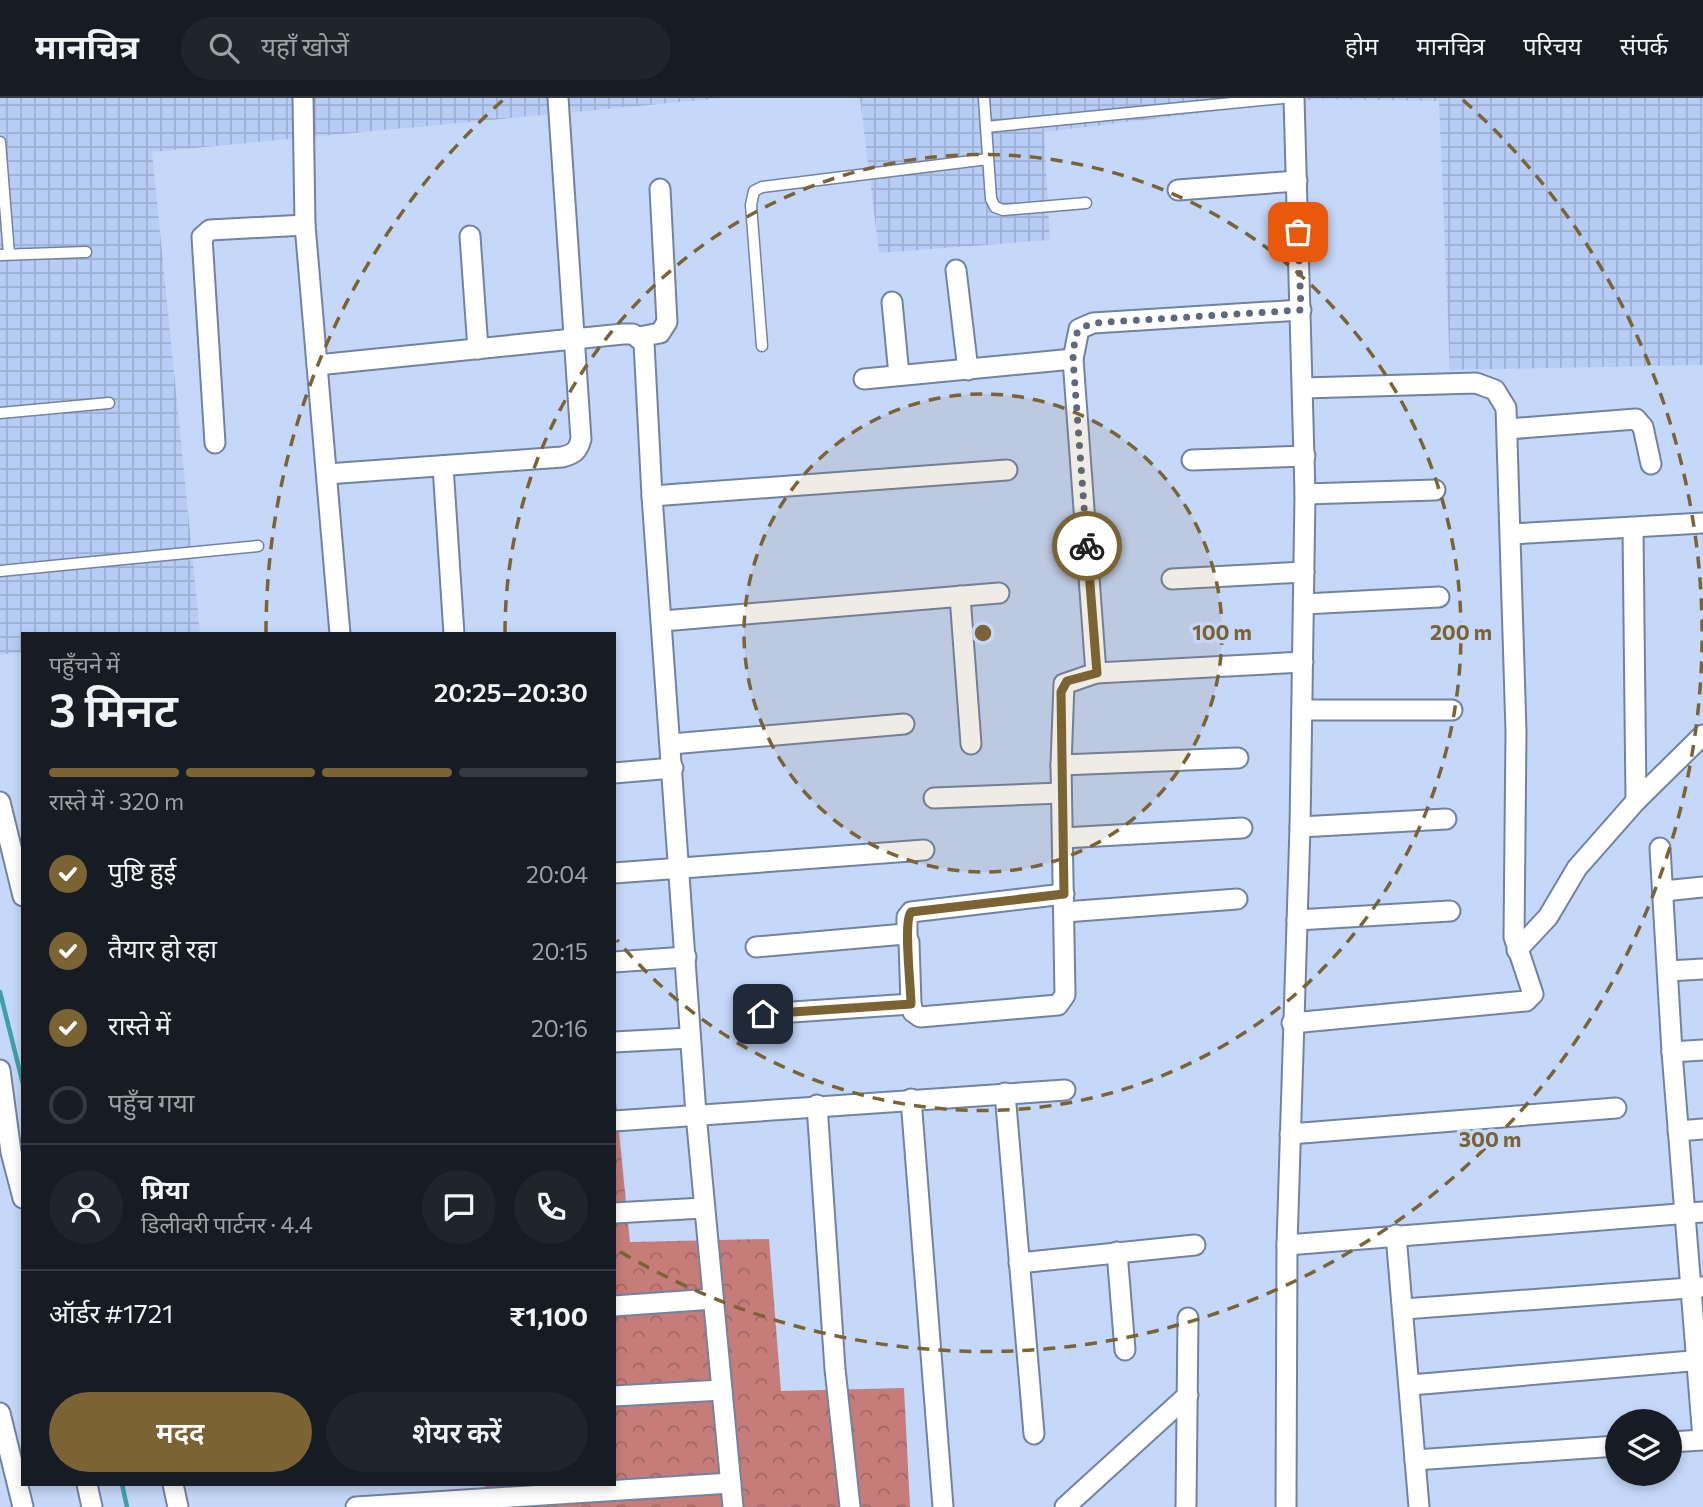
<!DOCTYPE html>
<html lang="hi">
<meta charset="utf-8">
<style>
:root{--surface:#171b24;--page:#20242c;--text:#f1f3f6;--muted:#9ea1a6;--line:#363941;--accent:#7c6334}
body{margin:0;font-family:Commissioner,"Noto Sans Devanagari",sans-serif;background:var(--page);color:var(--text);height:100vh;display:flex;flex-direction:column;font-size:26px;white-space:nowrap}
*{box-sizing:border-box;margin:0}
p{font-size:23px;color:var(--muted)}
.icon{flex:none;width:38px;height:38px;fill:none;stroke:currentColor;stroke-width:2;stroke-linecap:round;stroke-linejoin:round}
.map{position:relative;flex:1;overflow:hidden}
.panel{position:absolute;left:21px;top:534px;width:595px;height:854px;display:flex;flex-direction:column;background:var(--surface);border-radius:0px;box-shadow:0 4px 10px #0003}
.panel>*{flex:none}
.tools{position:absolute;left:1605px;top:1311px;display:grid;gap:14px}
.tools a{display:grid;place-items:center;width:77px;height:77px;border-radius:50%;background:var(--surface);box-shadow:0 4px 10px #0003;font-size:35px}
.pin{position:absolute;display:grid;place-items:center;width:60px;height:60px;color:#fff;margin:-30px;border-radius:14px;box-shadow:0 4px 10px #0006}
.courier{position:absolute;display:grid;place-items:center;width:70px;height:70px;margin:-35px;border:5px solid #7c6334;border-radius:50%;background:#fff;color:#222;box-shadow:0 2px 9px #0007}
.head em{font-style:normal;font-weight:600}
.head div{display:flex;flex-direction:column-reverse}
.head{display:flex;align-items:center;justify-content:space-between;height:119px;padding:0 28px}
h1{font-size:46px;font-weight:600;line-height:52px}
.bar{display:grid;grid-template-columns:repeat(4,1fr);gap:10px 7px;align-content:center;height:84px;padding:0 28px}
.bar i{height:9px;border-radius:5px;background:var(--line)}
.bar .selected{background:var(--accent)}
.bar p{grid-column:span 4}
.line{display:flex;align-items:center;gap:18px;padding:0 28px;border-top:2px solid var(--line)}
.line div{flex:1}
.round{display:grid;place-items:center;flex:none;width:74px;height:74px;border-radius:37px;background:var(--page)}
ol{padding:0 28px;list-style:none}
li{display:flex;align-items:center;gap:21px;height:77px}
li p{margin-inline-start:auto}
li .icon{padding:7px;border-radius:50%;background:var(--accent);color:#fff;stroke-width:4}
li:last-child{color:var(--muted)}
li i{width:38px;height:38px;border:4px solid var(--line);border-radius:50%}
.action{display:flex;gap:14px;margin-top:auto;padding:14px 28px}
.action a{flex:1;height:80px;border-radius:42px;background:var(--accent);color:#fff;font-size:28px;font-weight:600;line-height:80px;text-align:center}
.action a+a{background:var(--page);color:var(--text)}
header{display:flex;align-items:center;gap:42px;box-sizing:border-box;height:98px;padding:0 35px;background:var(--surface);border-bottom:2px solid var(--line)}
header strong{font-size:33px}
nav{display:flex;gap:38px;margin-inline-start:auto;font-size:24px}
.search{width:490px;height:63px;background:var(--page);display:flex;align-items:center;gap:18px;box-sizing:border-box;padding:0 24px;border-radius:38px;color:var(--muted);font-size:26px}
.map>svg:first-child{display:block}
</style>
<header>
<strong>मानचित्र</strong>
<div class="search"><svg class="icon" aria-label="search" viewBox="0 0 24 24"><circle cx="10" cy="10" r="6"/><path d="M15 15l6 6"/></svg>यहाँ खोजें</div>
<nav><a>होम</a><a>मानचित्र</a><a>परिचय</a><a>संपर्क</a></nav>
</header>
<div class="map">
<svg width="1703" height="1409" viewBox="0 0 1703 1409">
<defs>
<pattern id="industrial-grid" width="8" height="8" patternUnits="userSpaceOnUse" patternTransform="scale(1.75)"><rect width="8" height="8" fill="#b8cdf5"/><path d="M0 4h8M4 0v8" fill="none" stroke="#9eb0d3"/></pattern>
<pattern id="forest-crowns" width="20" height="18" patternUnits="userSpaceOnUse" patternTransform="scale(1.75)"><rect width="20" height="18" fill="#c67d7a"/><path d="M2 6a3 3 0 1 1 6 0M12 15a3 3 0 1 1 6 0" fill="none" stroke="#a16765"/></pattern>
</defs>
<rect width="100%" height="100%" fill="#c5d8f9"/>
<g fill="url(#industrial-grid)">
<polygon points="0,0 723,0 152,54 200,534 23,536 23,554 0,557"/>
<polygon points="860,0 1703,0 1703,267 1450,272 1439,3 1318,1 1044,34 1050,142 879,155"/>
</g>
<polygon fill="url(#forest-crowns)" points="614,984 630,1144 769,1141 781,1293 904,1290 910,1409 487,1409 485,1386 614,1386"/>
<g fill="none" stroke-linecap="round" stroke-linejoin="round">
<g stroke="#3ea1a9" stroke-width="4.5">
<polyline points="0,894 23,986"/>
<polyline points="122,1386 127,1409"/>
</g>
<g stroke="#7283a2" stroke-width="13">
<g id="service">
<polyline points="984,0 991,101 995,109 1003,112 1086,105"/>
<polyline points="986,29 1283,0"/>
<polyline points="0,44 9,156"/>
<polyline points="0,157 86,154"/>
<polyline points="762,248 751,107 754,93 762,89 988,61"/>
<polyline points="0,315 109,305"/>
<polyline points="0,473 258,448"/>
</g>
</g>
<g stroke="#7283a2" stroke-width="23">
<g id="minor">
<polyline points="303,0 305,127 340,536"/>
<polyline points="1178,92 1297,83"/>
<polyline points="470,138 478,251"/>
<polyline points="956,172 968,272"/>
<polyline points="892,204 899,277"/>
<polyline points="639,239 660,235 667,224 660,91"/>
<polyline points="317,267 623,236 633,236 644,245 652,398 696,1016 733,1409"/>
<polyline points="864,281 1073,261"/>
<polyline points="1508,331 1636,321 1643,329 1651,366"/>
<polyline points="215,345 202,139 210,132 305,127"/>
<polyline points="1192,362 1305,358"/>
<polyline points="443,368 454,536"/>
<path d="M327 376 562 359C574 356 578 353 581 341L558 0"/>
<polyline points="1305,396 1435,392"/>
<polyline points="652,398 1007,372"/>
<polyline points="1633,431 1636,703"/>
<polyline points="1511,436 1703,425"/>
<polyline points="1172,481 1304,474"/>
<polyline points="960,498 971,646"/>
<polyline points="1304,506 1439,499"/>
<polyline points="663,523 999,495"/>
<polyline points="1096,575 1073,261 1079,231 1093,225 1301,212"/>
<polyline points="1302,612 1452,612"/>
<polyline points="671,646 904,626"/>
<polyline points="1061,667 1238,660"/>
<polyline points="614,675 673,670"/>
<polyline points="934,700 1061,695"/>
<polyline points="0,704 23,798"/>
<polyline points="1300,729 1446,721"/>
<polyline points="1063,740 1242,730"/>
<polyline points="1660,750 1672,954 1703,1341"/>
<polyline points="614,775 924,752"/>
<polyline points="1664,793 1703,789"/>
<polyline points="1065,814 1237,801"/>
<polyline points="1297,822 1450,813"/>
<polyline points="907,837 907,819 911,814 1064,796"/>
<polyline points="756,849 905,836 909,844 911,906 913,914 920,919 1058,907 1065,897 1061,667 1064,586 1096,575 1303,564"/>
<polyline points="1517,852 1548,819 1577,770 1636,703 1703,637"/>
<polyline points="614,864 686,859"/>
<polyline points="1668,873 1703,871"/>
<polyline points="763,916 911,906"/>
<polyline points="1292,925 1526,903 1533,896 1514,839 1516,633 1506,310 1495,292 1476,285 1304,290"/>
<polyline points="614,944 690,940"/>
<polyline points="1672,954 1703,952"/>
<polyline points="0,972 11,1054 23,1100"/>
<polyline points="1005,995 1034,1336"/>
<polyline points="911,1001 943,1409"/>
<polyline points="817,1007 835,1271 850,1409"/>
<polyline points="614,1023 1065,992"/>
<polyline points="1678,1033 1703,1031"/>
<polyline points="1290,1036 1616,1010"/>
<polyline points="614,1115 703,1110"/>
<polyline points="1396,1137 1419,1409"/>
<polyline points="1287,1147 1703,1114"/>
<polyline points="1117,1154 1125,1252"/>
<polyline points="1019,1165 1195,1147"/>
<polyline points="614,1208 713,1201"/>
<polyline points="1404,1211 1703,1189"/>
<polyline points="1411,1287 1703,1262"/>
<polyline points="614,1298 722,1292"/>
<polyline points="0,1315 23,1409"/>
<polyline points="1670,1344 1703,1342"/>
<polyline points="1415,1362 1617,1348"/>
<polyline points="87,1386 92,1409"/>
<polyline points="173,1386 178,1409"/>
<polyline points="356,1409 731,1385"/>
<polyline points="1065,1409 1188,1297"/>
<polyline points="1186,1409 1188,1220"/>
<polyline points="1286,1409 1287,1147 1300,729 1305,396 1294,0"/>
</g>
</g>
<use href="#service" stroke="#fff" stroke-width="10"/>
<use href="#minor" stroke="#fff" stroke-width="19"/>
</g>
<g fill="none" stroke-linecap="round" stroke-linejoin="round">
<polyline stroke="#5e697d" stroke-width="7" stroke-dasharray="0 12.6" points="1087,448 1073,261 1075,239 1079,231 1093,225 1301,212 1298,134"/>
<path stroke="#7c6334" stroke-width="9" d="M763 916 911 906C911 888 903 824 911 814L1064 796 1061 594 1067 583 1097 575 1087 448"/>
</g>
<circle cx="983" cy="535" r="239" fill="#7c6334" fill-opacity=".12"/>
<g fill="none" stroke="#7c6334" stroke-width="3.5" stroke-dasharray="12 9">
<circle cx="983" cy="535" r="239"/>
<path d="M505 535A478 478 0 1 1 617 842"/>
<path d="M266 535A717 717 0 0 1 503 2M1463 2A717 717 0 0 1 619 1153"/>
</g>
<circle cx="983" cy="535" r="10" fill="#7c6334" stroke="#c5d8f9" stroke-width="3.5"/>
<g font-size="21" text-anchor="middle" font-weight="bold" fill="#7c6334" stroke="#c5d8f9" stroke-width="7" stroke-linejoin="round" paint-order="stroke">
<text x="1222" y="542">100 m</text>
<text x="1461" y="542">200 m</text>
<text x="1490" y="1049">300 m</text>
</g>
</svg>
<div class="tools">
<a><svg class="icon" aria-label="layers" viewBox="0 0 24 24"><path d="M12 4l9 5-9 5-9-5zM3 14l9 5 9-5"/></svg></a>
</div>
<div class="pin" style="left:1298px;top:134px;background:#ea580c"><svg class="icon" aria-label="bag" viewBox="0 0 24 24"><path d="M5 8h14l-1 12H6zM9 8a3 3 0 0 1 6 0"/></svg></div>
<div class="pin" style="left:763px;top:916px;background:#1f2937"><svg class="icon" aria-label="home" viewBox="0 0 24 24"><path d="M3 11l9-7 9 7M6 9v11h12V9"/></svg></div>
<div class="courier" style="left:1087px;top:448px"><svg class="icon" aria-label="bike" viewBox="0 0 24 24"><circle cx="6" cy="16" r="4"/><circle cx="18" cy="16" r="4"/><path d="M6 16l4-8h5l3 8M10 8l3 8H6M13 5h3"/></svg></div>
<section class="panel">
<div class="head"><div><h1>3 मिनट</h1><p>पहुँचने में</p></div><em>20:25–20:30</em></div>
<div class="bar"><i class="selected"></i><i class="selected"></i><i class="selected"></i><i></i><p>रास्ते में · 320 m</p></div>
<ol>
<li><svg class="icon" aria-label="check" viewBox="0 0 24 24"><path d="M5 12l5 5 9-10"/></svg>पुष्टि हुई<p>20:04</p></li>
<li><svg class="icon" aria-label="check" viewBox="0 0 24 24"><path d="M5 12l5 5 9-10"/></svg>तैयार हो रहा<p>20:15</p></li>
<li><svg class="icon" aria-label="check" viewBox="0 0 24 24"><path d="M5 12l5 5 9-10"/></svg>रास्ते में<p>20:16</p></li>
<li><i></i>पहुँच गया</li>
</ol>
<div class="line" style="height:126px"><a class="round"><svg class="icon" aria-label="person" viewBox="0 0 24 24"><circle cx="12" cy="8" r="4"/><path d="M4 21q1-7 8-7t8 7"/></svg></a><div><b>प्रिया</b><p>डिलीवरी पार्टनर · 4.4</p></div><a class="round"><svg class="icon" aria-label="chat" viewBox="0 0 24 24"><path d="M4 5h16v11H9l-5 4z"/></svg></a><a class="round"><svg class="icon" aria-label="phone" viewBox="0 0 24 24"><path d="M5 4h4l2 5-3 2q2 4 5 5l2-3 5 2v4C11 20 4 13 5 4z"/></svg></a></div>
<div class="line" style="height:91px"><div>ऑर्डर #1721</div><b>₹1,100</b></div>
<div class="action"><a>मदद</a><a>शेयर करें</a></div>
</section>
</div>
